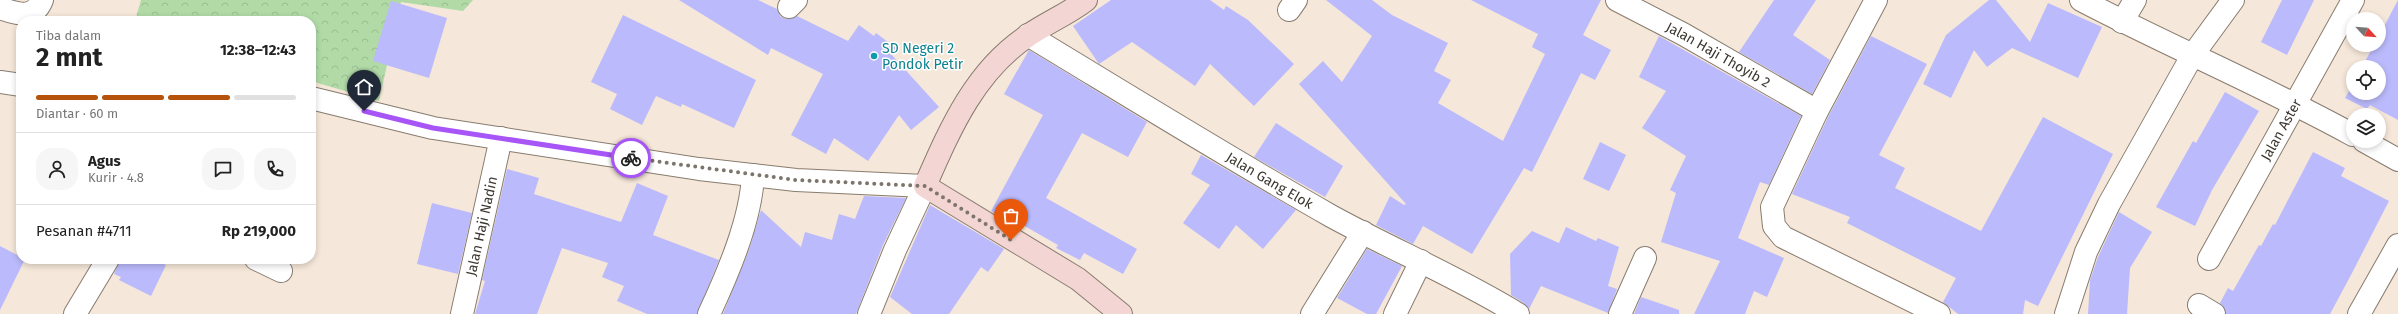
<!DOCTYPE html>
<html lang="id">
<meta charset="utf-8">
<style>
:root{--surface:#fff;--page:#f6f6f6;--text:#222;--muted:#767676;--line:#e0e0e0;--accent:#b45309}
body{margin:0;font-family:"Fira Sans",sans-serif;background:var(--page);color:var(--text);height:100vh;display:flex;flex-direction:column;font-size:15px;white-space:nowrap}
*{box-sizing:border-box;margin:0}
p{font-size:13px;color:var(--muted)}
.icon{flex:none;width:22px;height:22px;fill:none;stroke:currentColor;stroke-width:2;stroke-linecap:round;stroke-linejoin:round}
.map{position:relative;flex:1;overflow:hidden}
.details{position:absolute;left:16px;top:16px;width:300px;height:248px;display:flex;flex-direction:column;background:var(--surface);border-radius:16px;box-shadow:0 2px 6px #0003}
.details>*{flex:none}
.needle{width:26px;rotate:116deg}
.tools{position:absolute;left:2346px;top:12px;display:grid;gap:8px}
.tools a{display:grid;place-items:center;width:40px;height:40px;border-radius:50%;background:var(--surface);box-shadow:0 2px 6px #0003;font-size:20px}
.pin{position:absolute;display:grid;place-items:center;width:34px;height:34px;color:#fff;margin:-41px -17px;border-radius:50% 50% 50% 0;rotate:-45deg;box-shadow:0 0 4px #0007}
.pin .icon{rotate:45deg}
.courier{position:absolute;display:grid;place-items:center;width:40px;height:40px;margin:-20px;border:3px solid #a855f7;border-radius:50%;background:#fff;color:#222;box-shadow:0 1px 5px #0007}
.headline em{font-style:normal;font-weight:700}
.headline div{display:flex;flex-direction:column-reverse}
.headline{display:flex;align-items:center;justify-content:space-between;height:68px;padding:0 20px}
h1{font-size:26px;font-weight:700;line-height:30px}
.bar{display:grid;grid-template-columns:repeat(4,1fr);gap:6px 4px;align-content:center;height:48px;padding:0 20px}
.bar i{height:5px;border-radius:3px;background:var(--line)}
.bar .on{background:var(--accent)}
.bar p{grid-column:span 4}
.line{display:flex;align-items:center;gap:10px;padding:0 20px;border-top:1px solid var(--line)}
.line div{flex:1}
.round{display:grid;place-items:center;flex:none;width:42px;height:42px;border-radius:16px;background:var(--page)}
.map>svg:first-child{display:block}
</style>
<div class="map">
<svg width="2398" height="314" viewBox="0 0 2398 314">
<defs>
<pattern id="forest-crowns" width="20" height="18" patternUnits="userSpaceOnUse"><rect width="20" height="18" fill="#b1daa7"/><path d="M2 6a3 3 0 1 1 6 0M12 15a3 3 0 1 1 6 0" fill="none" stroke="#99bc90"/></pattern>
</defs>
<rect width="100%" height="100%" fill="#f5e7d9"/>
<polygon fill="url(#forest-crowns)" points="141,0 473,0 463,11 401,2 379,101 311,81 311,21 135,21"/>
<g fill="#bbbafc">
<polygon points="679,0 758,0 777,9 780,16 785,19 797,16 848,41 859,25 874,36 876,33 896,48 891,54 939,107 911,130 899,115 868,161 834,138 826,154 791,135 823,74 771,48 768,55"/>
<polygon points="1111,0 1210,0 1224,10 1226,6 1248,20 1294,64 1254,106 1210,64 1195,86 1132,42 1099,64 1073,26"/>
<polygon points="1326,0 1372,0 1392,15 1448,43 1434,71 1451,80 1438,103 1503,141 1545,54 1532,47 1538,34 1471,0 1601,0 1583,35 1611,50 1595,80 1581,73 1532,172 1524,168 1472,254 1423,226 1413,244 1376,225 1390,196 1404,205 1406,204 1299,84 1323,61 1342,82 1372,36"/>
<polygon points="1774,0 1816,0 1793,35 1830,60 1812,94 1739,52"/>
<polygon points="1989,0 1996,0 2030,42 2048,3 2102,27 2078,78 2012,48 1987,67 1974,50 1951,98 1923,84 1946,35"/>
<polygon points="2282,0 2314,0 2287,55 2261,42"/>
<polygon points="2398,0 2398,120 2370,105 2367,109 2345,98 2353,84 2353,93 2379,93 2379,67 2362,67 2374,45 2379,45 2379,36"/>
<polygon points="391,1 447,18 429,78 373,61"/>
<polygon points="623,15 756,80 734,128 682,104 681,107 656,96 642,125 610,109 617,94 591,82"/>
<polygon points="1659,36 1801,116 1769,185 1760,182 1738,238 1784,258 1767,297 1754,291 1745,314 1694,314 1720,261 1661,242 1676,193 1670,190 1686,156 1642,128 1666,91 1639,77"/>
<polygon points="1871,36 1927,64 1879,155 1905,168 1895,188 1981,231 2043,117 2113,154 2038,306 2025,300 2023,314 1958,314 1943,302 1956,278 1847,223 1850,217 1792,194 1828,117"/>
<polygon points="1029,50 1147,122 1128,157 1082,133 1046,198 1137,249 1123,274 1084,253 1080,260 1056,248 1058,245 1021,224 1018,228 991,211 1043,115 1004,94"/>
<polygon points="2225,92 2259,111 2212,190 2195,226 2156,207 2193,141 2196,143"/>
<polygon points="1276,123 1343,166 1325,197 1254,157"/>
<polygon points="1600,142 1626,155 1609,191 1583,179"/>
<polygon points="2313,152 2345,168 2341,176 2389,201 2351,275 2330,314 2226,314 2220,303 2228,288 2233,291 2259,245 2261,246 2273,224 2275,225"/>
<polygon points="1201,155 1296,210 1263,249 1236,225 1219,249 1183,223 1210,185 1191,174"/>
<polygon points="507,169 539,178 534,194 621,222 637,183 668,196 653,235 719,260 697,314 647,314 617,301 624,286 602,277 608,263 562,248 537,314 475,314 485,281 482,280"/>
<polygon points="864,196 906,198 883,245 856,314 723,314 749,250 761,210 801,247 805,232 832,240 839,214 855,219"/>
<polygon points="432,203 472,213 458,274 417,264"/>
<polygon points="930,205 1004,249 988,272 981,267 949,314 912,314 890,297"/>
<polygon points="2119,212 2152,232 2130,268 2127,314 2088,314 2090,280 2098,257"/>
<polygon points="1566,227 1596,241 1598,238 1619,247 1608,286 1617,289 1608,313 1541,286 1529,309 1524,303 1511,295 1510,254 1532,231 1559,243"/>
<polygon points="0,246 21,257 21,259 25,259 0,310"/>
<polygon points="1367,249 1402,266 1376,314 1367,314 1337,298"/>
<polygon points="120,259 154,259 166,265 151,296 119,280 121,277 114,274"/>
<polygon points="1641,297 1679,310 1679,314 1634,314"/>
</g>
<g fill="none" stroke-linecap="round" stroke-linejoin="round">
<g stroke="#887c6f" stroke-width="24">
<g id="minor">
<path id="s1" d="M1617 0 1683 34 1817 111"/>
<polyline points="1876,0 1817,111 1772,207 1774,226 1783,237 1939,314"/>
<path d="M2081 0C2171 47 2264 86 2353 135"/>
<polyline points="789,7 796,0"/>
<path d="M0 8C17 14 34 20 42 0"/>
<polyline points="1289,10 1296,0"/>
<polyline points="2122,22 2135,0"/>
<path id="s2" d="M1028 35C1129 96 1229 158 1331 216 1393 250 1458 277 1518 314"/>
<polyline points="2364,141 2398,160"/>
<polyline points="256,259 281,271"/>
<path id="s3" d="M2209 259 2353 0"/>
<polyline points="2199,305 2214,314"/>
<polyline points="75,314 108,259"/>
<path id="s4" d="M462 314 501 138"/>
<path d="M709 314C728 273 751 220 753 175"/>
<polyline points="869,314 895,250 925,186"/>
<polyline points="1312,314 1363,232"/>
<polyline points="1395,314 1421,261"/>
<polyline points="1620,314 1645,258"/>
<polyline points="2066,314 2086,252 2109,204 2192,56 2233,0"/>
<polyline points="2359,314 2398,245"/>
</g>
</g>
<g stroke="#887c6f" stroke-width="24">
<g id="tertiary">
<polyline points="0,82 21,85"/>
<polyline points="311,98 433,128 699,169 796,180 925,186"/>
</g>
</g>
<g stroke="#887c6f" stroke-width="24">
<path id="secondary" d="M1086 0C1068 14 1048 22 1029 35 975 70 950 129 925 186L1078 279 1121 314"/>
</g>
<use href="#minor" stroke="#fff" stroke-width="22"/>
<use href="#tertiary" stroke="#fff" stroke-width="22"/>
<use href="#secondary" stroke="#f3d5d4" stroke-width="22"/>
</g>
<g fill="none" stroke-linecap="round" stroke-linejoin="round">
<polyline stroke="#7d756c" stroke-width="4" stroke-dasharray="0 7.2" points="631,158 796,180 925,186 1011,240"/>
<polyline stroke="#a855f7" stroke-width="5" points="364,111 433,128 631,158"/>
</g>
<circle fill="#0f9aa8" stroke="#fff" stroke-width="1.5" cx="874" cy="56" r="4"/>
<g text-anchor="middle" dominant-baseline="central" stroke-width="3" stroke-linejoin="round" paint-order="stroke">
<g font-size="14" fill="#0d838f" stroke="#fff" text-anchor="start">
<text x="882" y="48">SD Negeri 2<tspan x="882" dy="16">Pondok Petir</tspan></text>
</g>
<g font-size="14" fill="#3c3731" stroke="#fff">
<text stroke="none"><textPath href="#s1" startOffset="115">Jalan Haji Thoyib 2</textPath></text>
<text stroke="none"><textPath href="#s3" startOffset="148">Jalan Aster</textPath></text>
<text stroke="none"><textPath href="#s2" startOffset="282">Jalan Gang Elok</textPath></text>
<text stroke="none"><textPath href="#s4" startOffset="90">Jalan Haji Nadin</textPath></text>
</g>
</g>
</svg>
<div class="tools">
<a><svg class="needle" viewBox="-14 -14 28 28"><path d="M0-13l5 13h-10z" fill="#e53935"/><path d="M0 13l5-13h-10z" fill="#767676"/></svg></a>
<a><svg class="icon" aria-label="locate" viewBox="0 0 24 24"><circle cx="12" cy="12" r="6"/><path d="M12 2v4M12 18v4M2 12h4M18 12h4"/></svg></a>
<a><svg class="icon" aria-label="layers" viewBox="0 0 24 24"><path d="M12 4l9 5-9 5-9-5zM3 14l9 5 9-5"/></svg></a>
</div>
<div class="pin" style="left:1011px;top:240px;background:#ea580c"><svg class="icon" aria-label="bag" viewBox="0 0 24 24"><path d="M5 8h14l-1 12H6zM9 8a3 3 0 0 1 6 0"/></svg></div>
<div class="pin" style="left:364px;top:111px;background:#1f2937"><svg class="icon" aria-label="home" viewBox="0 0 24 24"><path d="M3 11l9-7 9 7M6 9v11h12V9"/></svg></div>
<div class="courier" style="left:631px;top:158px"><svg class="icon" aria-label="bike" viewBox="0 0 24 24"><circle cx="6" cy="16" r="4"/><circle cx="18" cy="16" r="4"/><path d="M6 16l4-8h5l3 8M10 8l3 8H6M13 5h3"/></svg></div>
<section class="details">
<div class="headline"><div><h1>2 mnt</h1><p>Tiba dalam</p></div><em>12:38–12:43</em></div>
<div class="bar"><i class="on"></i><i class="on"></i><i class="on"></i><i></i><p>Diantar · 60 m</p></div>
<div class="line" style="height:72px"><a class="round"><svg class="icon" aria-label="person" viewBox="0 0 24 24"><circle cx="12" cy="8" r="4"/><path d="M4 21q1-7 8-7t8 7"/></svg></a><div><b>Agus</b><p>Kurir · 4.8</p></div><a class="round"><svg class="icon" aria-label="chat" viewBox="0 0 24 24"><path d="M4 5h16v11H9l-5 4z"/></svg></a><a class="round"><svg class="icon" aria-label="phone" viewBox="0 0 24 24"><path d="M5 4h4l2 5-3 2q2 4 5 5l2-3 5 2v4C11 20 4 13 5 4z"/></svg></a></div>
<div class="line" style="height:52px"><div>Pesanan #4711</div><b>Rp 219,000</b></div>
</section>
</div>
